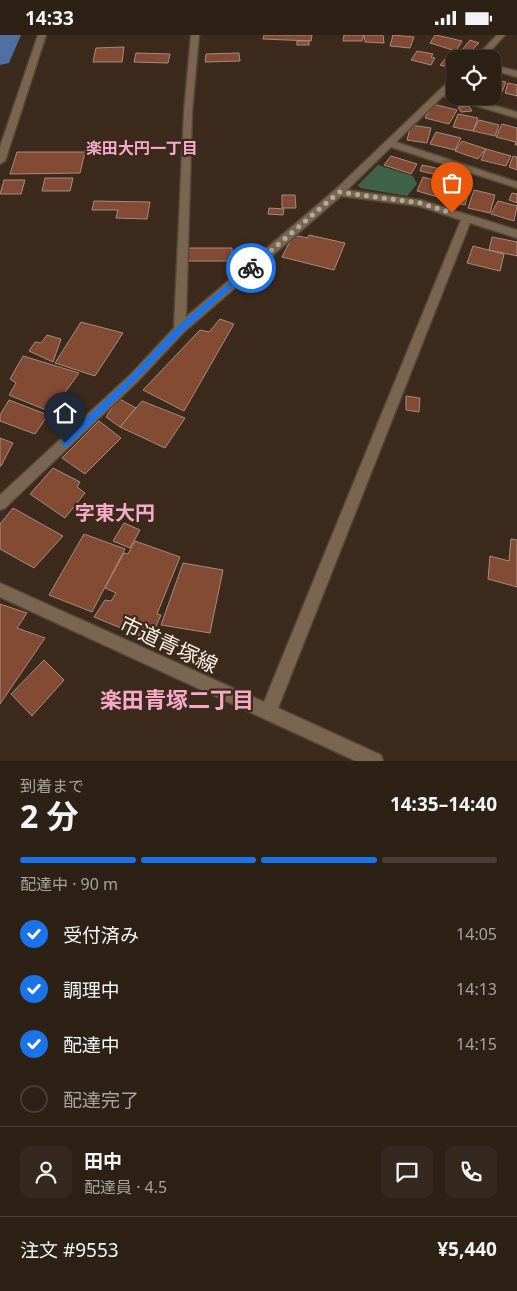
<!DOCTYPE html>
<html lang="ja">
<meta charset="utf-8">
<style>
:root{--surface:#2d2015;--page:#35281e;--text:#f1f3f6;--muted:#a7a3a0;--line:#483e34;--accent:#1a73e8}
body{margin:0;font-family:"Noto Sans","Noto Sans JP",sans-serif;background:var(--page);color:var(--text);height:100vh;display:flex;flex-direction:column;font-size:19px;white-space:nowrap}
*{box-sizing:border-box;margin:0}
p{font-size:16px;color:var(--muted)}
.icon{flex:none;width:28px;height:28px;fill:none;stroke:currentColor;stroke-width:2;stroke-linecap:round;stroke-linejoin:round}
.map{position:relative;height:726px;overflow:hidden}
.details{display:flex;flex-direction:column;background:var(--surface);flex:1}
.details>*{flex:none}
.tools{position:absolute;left:446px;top:15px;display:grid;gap:10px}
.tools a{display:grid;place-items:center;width:55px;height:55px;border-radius:10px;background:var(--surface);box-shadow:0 1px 4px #0004,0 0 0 1px var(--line);font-size:25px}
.pin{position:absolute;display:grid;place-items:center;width:42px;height:42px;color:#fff;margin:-51px -21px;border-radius:50% 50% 50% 0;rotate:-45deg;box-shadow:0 0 5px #0007}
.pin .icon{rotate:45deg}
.courier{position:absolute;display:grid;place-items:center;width:50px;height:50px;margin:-25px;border:4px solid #1a73e8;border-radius:50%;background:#fff;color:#222;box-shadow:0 1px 6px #0007}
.head em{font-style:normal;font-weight:700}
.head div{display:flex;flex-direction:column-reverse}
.head{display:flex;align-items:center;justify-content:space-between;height:85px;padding:0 20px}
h1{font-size:32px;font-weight:700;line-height:38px}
.bar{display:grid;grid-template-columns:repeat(4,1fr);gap:8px 5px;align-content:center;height:60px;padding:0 20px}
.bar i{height:6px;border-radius:4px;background:var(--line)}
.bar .active{background:var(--accent)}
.bar p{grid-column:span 4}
.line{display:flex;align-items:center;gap:12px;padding:0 20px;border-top:1px solid var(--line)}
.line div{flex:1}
.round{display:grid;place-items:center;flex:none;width:52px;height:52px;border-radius:10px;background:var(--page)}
ol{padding:0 20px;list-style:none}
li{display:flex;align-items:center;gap:15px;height:55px}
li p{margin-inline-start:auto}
li .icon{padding:5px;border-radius:50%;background:var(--accent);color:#fff;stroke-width:4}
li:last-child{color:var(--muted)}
li i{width:28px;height:28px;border:2px solid var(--line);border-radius:50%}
.status{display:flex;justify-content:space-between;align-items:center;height:35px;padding:0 25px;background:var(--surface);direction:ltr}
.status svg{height:14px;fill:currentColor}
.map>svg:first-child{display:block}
</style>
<div class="status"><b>14:33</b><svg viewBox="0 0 49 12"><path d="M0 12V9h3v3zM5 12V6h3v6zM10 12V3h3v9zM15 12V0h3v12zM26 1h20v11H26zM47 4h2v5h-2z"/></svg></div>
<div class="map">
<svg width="517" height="726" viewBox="0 0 517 726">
<rect width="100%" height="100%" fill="#3c2b1c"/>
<polygon fill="#3f6349" points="378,130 413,141 417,149 407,161 360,153 358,150"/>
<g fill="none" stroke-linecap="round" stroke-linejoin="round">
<polygon fill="#4f70a0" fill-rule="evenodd" points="0,0 21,0 9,28 0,30"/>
</g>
<g fill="#844b34" stroke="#a68b81">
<polygon points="264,0 312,0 311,6 263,4"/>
<polygon points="344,0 364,0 362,6 343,6"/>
<polygon points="364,0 383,0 384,8 365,7"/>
<polygon points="393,0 414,2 410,13 390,11"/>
<polygon points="435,0 436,0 462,6 456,16 430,8"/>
<polygon points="470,5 479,8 469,18 462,15"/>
<rect x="297" y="6" width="12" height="4"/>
<polygon points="124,12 122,27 93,27 96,13"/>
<polygon points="417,16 433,19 431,22 435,23 431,30 411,25"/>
<polygon points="136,18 170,19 168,28 134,27"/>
<polygon points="239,18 240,26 205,27 206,19"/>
<polygon points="446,23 455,25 454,34 440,30"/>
<polygon points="492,44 506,47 502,57 492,55"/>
<polygon points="508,48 517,50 517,61 505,58"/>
<polygon points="433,69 457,75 449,89 425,83"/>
<polygon points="469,71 472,76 461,77 458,72"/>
<polygon points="458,79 478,83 473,96 453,92"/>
<polygon points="479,85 499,90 495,101 473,96"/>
<polygon points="502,89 517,93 517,110 515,110 516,107 496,102"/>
<polygon points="411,90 431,93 427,108 407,105"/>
<polygon points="436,97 461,103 455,115 430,109"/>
<polygon points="462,106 486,114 478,124 455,116"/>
<polygon points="486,114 511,121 506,131 481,125"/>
<polygon points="17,117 85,117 80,138 10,139"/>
<polygon points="391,121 417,129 411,139 384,130"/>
<polygon points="513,121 517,122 517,135 509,132"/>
<polygon points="422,130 441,134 439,140 420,136"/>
<polygon points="423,142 444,148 438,162 417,156"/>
<polygon points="45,143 73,143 70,156 42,156"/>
<polygon points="4,145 25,145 21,159 0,159"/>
<polygon points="446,151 469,155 465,170 442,165"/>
<polygon points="474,155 495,160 490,178 468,173"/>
<polygon points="512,158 517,159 517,168 509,165"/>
<polygon points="282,160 295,160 296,173 282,173"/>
<polygon points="94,166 150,167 147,184 116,183 118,175 92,175"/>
<polygon points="498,166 517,171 514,186 491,179"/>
<polygon points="269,173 284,174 283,180 268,179"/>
<polygon points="293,200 308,203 309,200 345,208 334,235 282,222"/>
<polygon points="492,202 517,207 517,221 489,215"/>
<polygon points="473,211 504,219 500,236 467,228"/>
<polygon points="188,213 232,213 232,226 187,226"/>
<polygon points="220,284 234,289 184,376 143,355 200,295 209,297"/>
<polygon points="81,287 123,298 95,341 55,328"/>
<polygon points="47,300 61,304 53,327 29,316 35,307 41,308"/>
<polygon points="23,321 79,338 51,377 9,360 16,348 10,344"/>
<polygon points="406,361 420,363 419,377 406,375"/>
<polygon points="118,363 136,373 120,392 106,382"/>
<polygon points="9,365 48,380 35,399 0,386 0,380"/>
<polygon points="142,366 185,383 165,413 120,392"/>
<polygon points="99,386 121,403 85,439 62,423"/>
<polygon points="0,403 13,408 1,431 0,431"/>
<polygon points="53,433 80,447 77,452 85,458 65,483 30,459"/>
<polygon points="13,473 63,501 34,533 0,514 0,489"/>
<polygon points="124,488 140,495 130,513 113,506"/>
<polygon points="84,499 125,514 92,577 49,560"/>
<polygon points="511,504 517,505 517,552 488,544 490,521 509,526"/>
<polygon points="135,506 180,522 157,579 161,580 150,605 94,582 105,565 111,566 116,558 105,553 124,518 128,519"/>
<polygon points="183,528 223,535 210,598 161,590"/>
<polygon points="0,569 27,578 17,593 45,603 0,669"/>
<polygon points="44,625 64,645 32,681 11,659"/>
</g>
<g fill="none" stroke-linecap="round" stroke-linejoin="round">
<g stroke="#564638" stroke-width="3">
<polygon id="service" points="38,0 46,0 5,126 0,129 0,112"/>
</g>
<g stroke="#564638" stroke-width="3">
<g id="minor">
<polygon points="191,0 199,0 192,77 186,282 335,155 452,43 455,42 455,50 447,57 455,59 455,61 462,61 517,77 517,83 443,61 396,107 517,147 517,153 391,112 347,155 420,165 517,195 517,203 470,188 278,673 381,720 383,726 356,726 0,562 0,548 264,667 461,185 419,171 341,161 184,297 138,346 5,473 0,475 0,460 130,340 174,293 184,77"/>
<polygon points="497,0 505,0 483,24 474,24"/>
<polygon points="492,30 517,36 517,42 492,35"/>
</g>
</g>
<use href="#service" fill="#786651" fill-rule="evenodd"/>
<use href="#minor" fill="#786651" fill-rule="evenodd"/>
</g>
<polygon fill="#1a73e8" points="248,232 254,233 183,296 136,345 68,411 62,411 62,406 131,341 177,292"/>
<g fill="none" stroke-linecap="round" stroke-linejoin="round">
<polyline stroke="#b6a99d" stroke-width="5" stroke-dasharray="0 9" points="251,233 339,157 420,168 452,178"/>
</g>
<g text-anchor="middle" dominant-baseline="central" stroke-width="4.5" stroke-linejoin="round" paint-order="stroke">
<g font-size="16" font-weight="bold" fill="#f8a9c9" stroke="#3c2b1c">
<text x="142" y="113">楽田大円一丁目</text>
</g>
<g font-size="20" font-weight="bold" fill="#f8a9c9" stroke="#3c2b1c">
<text x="115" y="477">字東大円</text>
</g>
<g font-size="21" fill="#f8ede3" stroke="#3c2b1c">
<text transform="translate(169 609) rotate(25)">市道青塚線</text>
</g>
<g font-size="22" font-weight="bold" fill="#f8a9c9" stroke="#3c2b1c">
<text x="177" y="664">楽田青塚二丁目</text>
</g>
</g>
</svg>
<div class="tools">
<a><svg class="icon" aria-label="locate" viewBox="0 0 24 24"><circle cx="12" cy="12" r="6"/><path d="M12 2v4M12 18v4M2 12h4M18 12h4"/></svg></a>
</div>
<div class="pin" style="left:452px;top:178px;background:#ea580c"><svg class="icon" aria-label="bag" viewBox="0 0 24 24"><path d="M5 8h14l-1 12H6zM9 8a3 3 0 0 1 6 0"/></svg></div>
<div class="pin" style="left:65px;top:408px;background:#1f2937"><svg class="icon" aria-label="home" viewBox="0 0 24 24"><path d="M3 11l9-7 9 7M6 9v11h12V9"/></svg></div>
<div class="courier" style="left:251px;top:233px"><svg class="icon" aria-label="bike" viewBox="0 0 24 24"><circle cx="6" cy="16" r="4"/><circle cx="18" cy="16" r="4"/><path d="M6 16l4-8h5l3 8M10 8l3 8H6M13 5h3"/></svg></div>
</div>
<section class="details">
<div class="head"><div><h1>2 分</h1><p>到着まで</p></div><em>14:35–14:40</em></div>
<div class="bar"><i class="active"></i><i class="active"></i><i class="active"></i><i></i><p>配達中 · 90 m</p></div>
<ol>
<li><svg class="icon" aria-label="check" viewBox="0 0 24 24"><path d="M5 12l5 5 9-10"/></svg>受付済み<p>14:05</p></li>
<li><svg class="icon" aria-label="check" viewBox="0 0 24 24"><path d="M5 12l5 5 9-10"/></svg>調理中<p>14:13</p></li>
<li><svg class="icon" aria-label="check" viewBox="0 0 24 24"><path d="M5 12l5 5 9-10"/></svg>配達中<p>14:15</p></li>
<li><i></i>配達完了</li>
</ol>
<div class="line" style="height:90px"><a class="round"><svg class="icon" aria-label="person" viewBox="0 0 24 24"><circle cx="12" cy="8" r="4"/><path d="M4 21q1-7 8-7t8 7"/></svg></a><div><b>田中</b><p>配達員 · 4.5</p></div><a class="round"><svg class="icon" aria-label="chat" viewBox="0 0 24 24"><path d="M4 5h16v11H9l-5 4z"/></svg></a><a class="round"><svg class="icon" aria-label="phone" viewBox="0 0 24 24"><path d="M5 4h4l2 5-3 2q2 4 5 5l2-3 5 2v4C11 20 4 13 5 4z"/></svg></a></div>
<div class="line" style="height:65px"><div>注文 #9553</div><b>¥5,440</b></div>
</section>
